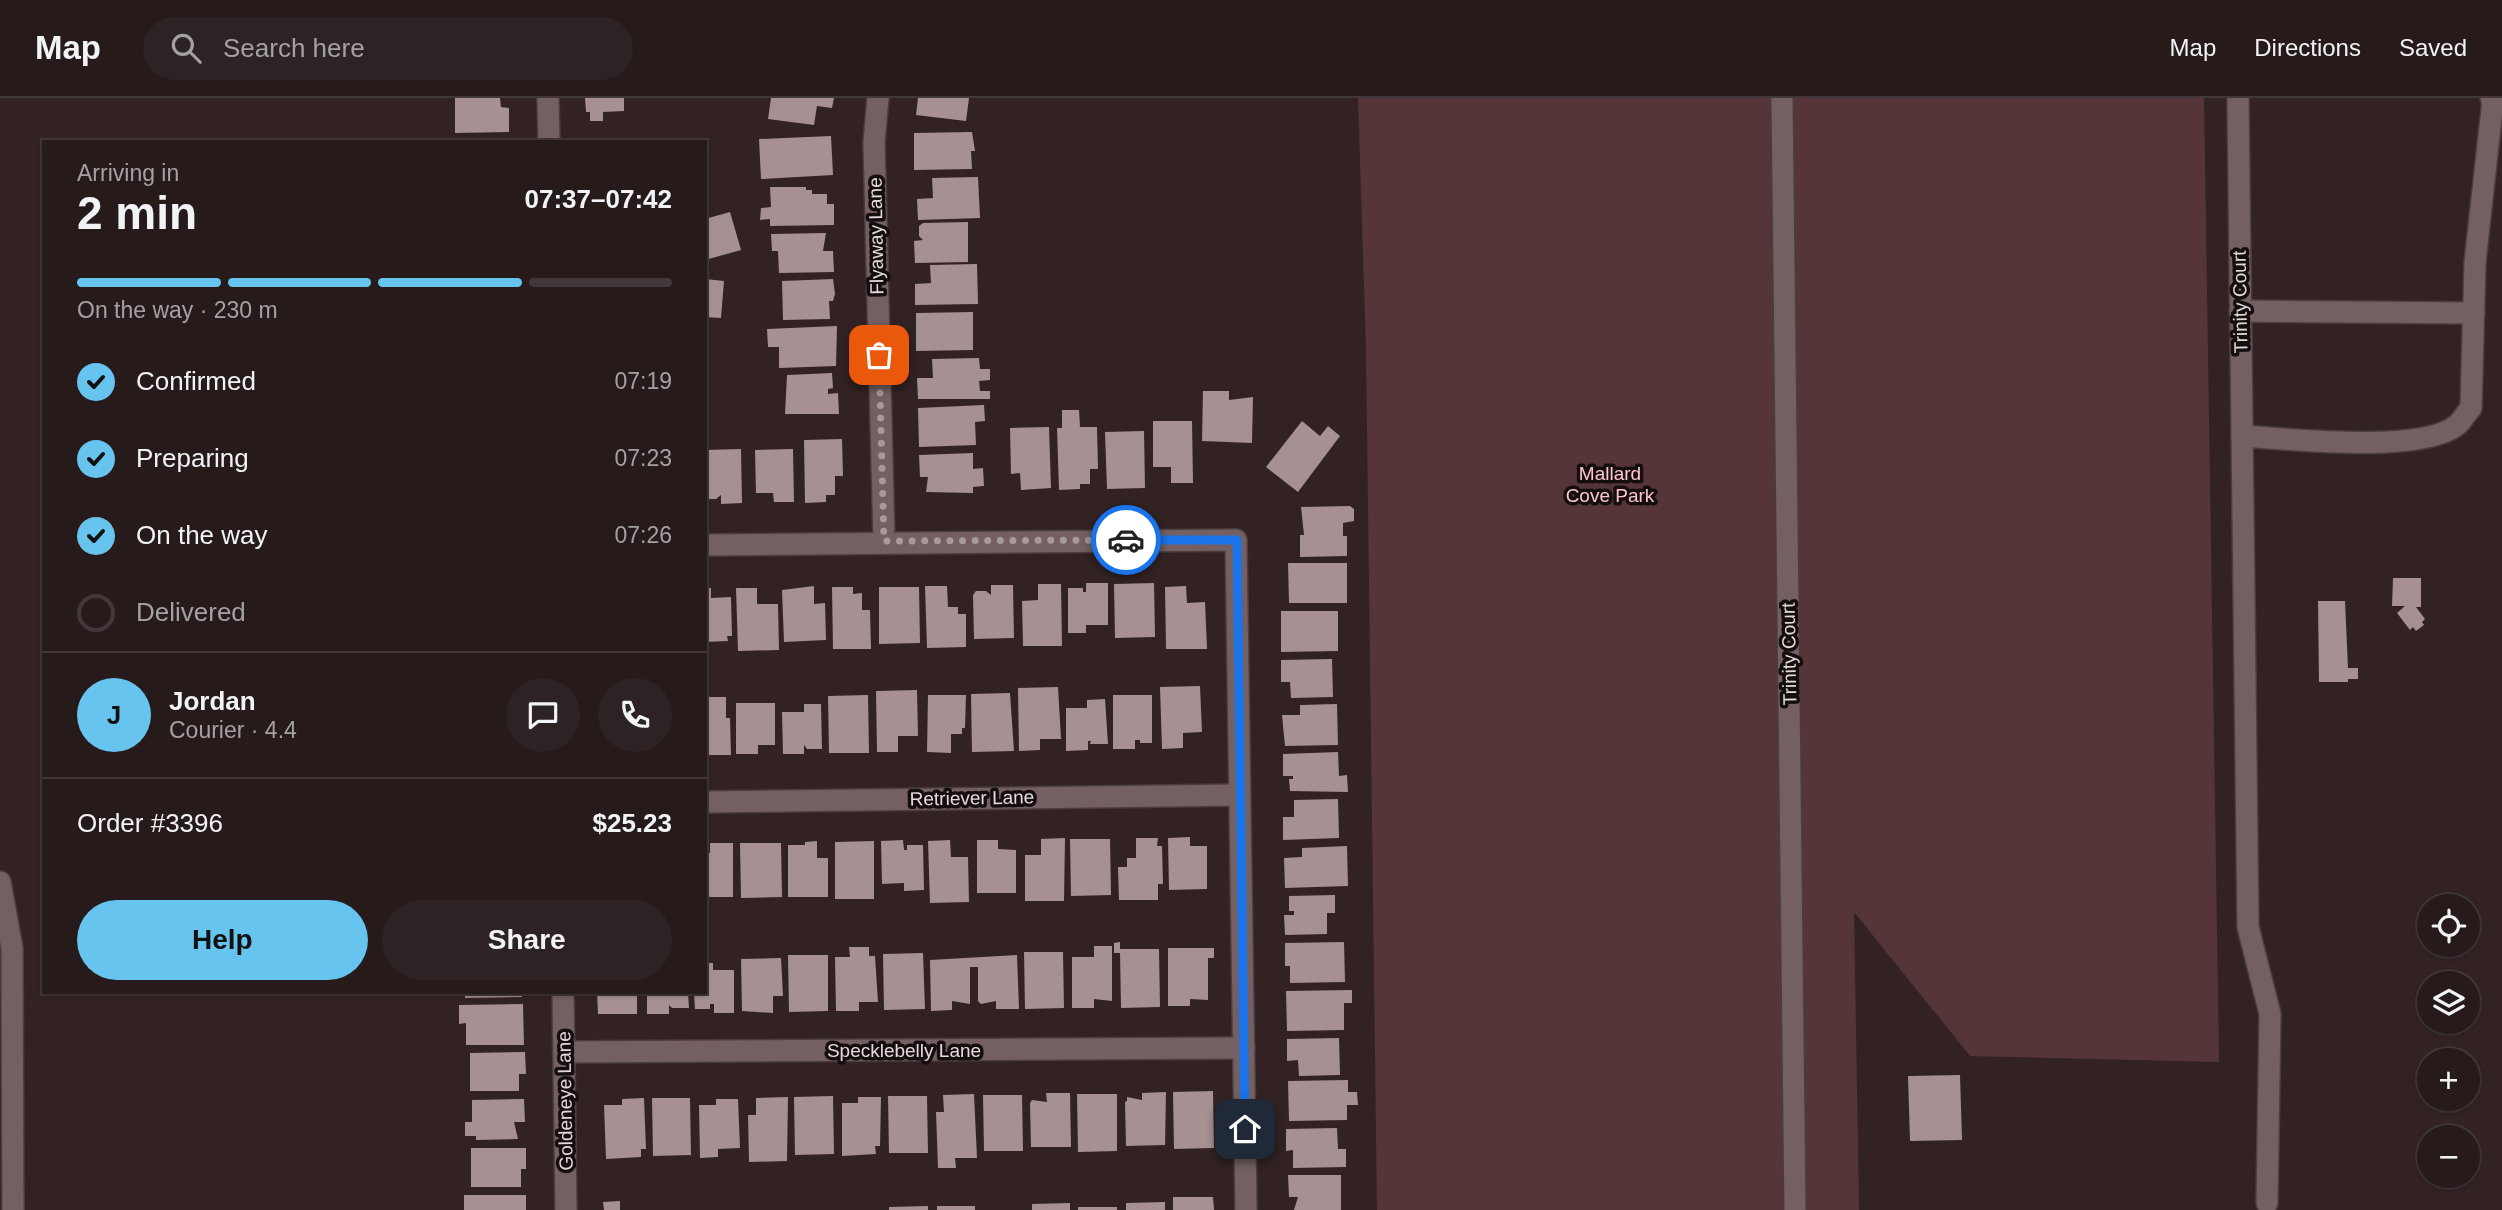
<!DOCTYPE html>
<meta charset="utf-8">
<style>
:root{--surface:#261a1b;--page:#2e2324;--text:#f1f3f6;--muted:#a4a1a3;--line:#42383a;--accent:#67c4ef}
body{margin:0;font-family:Helvetica,sans-serif;background:var(--page);color:var(--text);height:100vh;display:flex;flex-direction:column;font-size:26px;white-space:nowrap}
*{box-sizing:border-box;margin:0}
p{font-size:23px;color:var(--muted)}
.icon{flex:none;width:38px;height:38px;fill:none;stroke:currentColor;stroke-width:2;stroke-linecap:round;stroke-linejoin:round}
.map{position:relative;flex:1;overflow:hidden}
.side{position:absolute;left:42px;top:42px;width:665px;height:854px;display:flex;flex-direction:column;background:var(--surface);border-radius:0px;box-shadow:0 2px 5px #0004,0 0 0 2px var(--line)}
.side>*{flex:none}
.buttons{position:absolute;left:2417px;top:796px;display:grid;gap:14px}
.buttons a{display:grid;place-items:center;width:63px;height:63px;border-radius:50%;background:var(--surface);box-shadow:0 2px 5px #0004,0 0 0 2px var(--line);font-size:35px}
.pin{position:absolute;display:grid;place-items:center;width:60px;height:60px;color:#fff;margin:-30px;border-radius:14px;box-shadow:0 4px 10px #0006}
.courier{position:absolute;display:grid;place-items:center;width:70px;height:70px;margin:-35px;border:5px solid #1a73e8;border-radius:50%;background:#fff;color:#222;box-shadow:0 2px 9px #0007}
.headline em{font-style:normal;font-weight:700}
.headline div{display:flex;flex-direction:column-reverse}
.headline{display:flex;align-items:center;justify-content:space-between;height:119px;padding:0 35px}
h1{font-size:46px;font-weight:700;line-height:52px}
.bar{display:grid;grid-template-columns:repeat(4,1fr);gap:10px 7px;align-content:center;height:84px;padding:0 35px}
.bar i{height:9px;border-radius:5px;background:var(--line)}
.bar .active{background:var(--accent)}
.bar p{grid-column:span 4}
.line{display:flex;align-items:center;gap:18px;padding:0 35px;border-top:2px solid var(--line)}
.line div{flex:1}
.round{display:grid;place-items:center;flex:none;width:74px;height:74px;border-radius:37px;background:var(--page)}
ol{padding:0 35px;list-style:none}
li{display:flex;align-items:center;gap:21px;height:77px}
li p{margin-inline-start:auto}
li .icon{padding:7px;border-radius:50%;background:var(--accent);color:#111;stroke-width:4}
li:last-child{color:var(--muted)}
li i{width:38px;height:38px;border:4px solid var(--line);border-radius:50%}
.button{display:flex;gap:14px;margin-top:auto;padding:14px 35px}
.button a{flex:1;height:80px;border-radius:42px;background:var(--accent);color:#111;font-size:28px;font-weight:700;line-height:80px;text-align:center}
.button a+a{background:var(--page);color:var(--text)}
header{display:flex;align-items:center;gap:42px;box-sizing:border-box;height:98px;padding:0 35px;background:var(--surface);border-bottom:2px solid var(--line)}
header strong{font-size:33px}
nav{display:flex;gap:38px;margin-inline-start:auto;font-size:24px}
.search{width:490px;height:63px;background:var(--page);display:flex;align-items:center;gap:18px;box-sizing:border-box;padding:0 24px;border-radius:38px;color:var(--muted);font-size:26px}
.map>svg:first-child{display:block}
</style>
<header>
<strong>Map</strong>
<div class="search"><svg class="icon" aria-label="search" viewBox="0 0 24 24"><circle cx="10" cy="10" r="6"/><path d="M15 15l6 6"/></svg>Search here</div>
<nav><a>Map</a><a>Directions</a><a>Saved</a></nav>
</header>
<div class="map">
<svg width="2502" height="1112" viewBox="0 0 2502 1112">
<rect width="100%" height="100%" fill="#322224"/>
<polygon fill="#563539" points="1358,0 2204,0 2219,964 1970,958 1854,814 1859,1112 1377,1112 1366,251"/>
<g fill="#a69092">
<polygon points="455,0 500,0 501,9 509,10 509,34 455,35"/>
<polygon points="585,0 624,0 624,13 603,14 603,23 590,23 590,14 586,14"/>
<polygon points="771,0 834,0 832,10 817,8 814,27 768,21"/>
<polygon points="918,0 969,0 966,23 916,17"/>
<polygon points="972,34 975,53 971,53 972,71 914,72 914,35"/>
<polygon points="831,38 833,77 761,81 759,41"/>
<polygon points="978,79 980,120 918,122 917,101 933,100 932,80"/>
<polygon points="770,89 806,89 806,92 812,92 812,96 827,96 827,106 834,106 834,127 770,128 770,121 760,122 761,110 771,109"/>
<polygon points="730,114 741,152 705,162 705,121"/>
<polygon points="968,124 968,164 915,165 914,143 923,142 919,138 919,128 923,125"/>
<polygon points="826,135 823,153 833,153 834,174 779,175 778,153 772,153 771,136"/>
<polygon points="977,166 978,206 915,207 915,186 931,185 930,167"/>
<polygon points="705,181 724,183 721,220 705,219"/>
<polygon points="833,181 835,196 833,203 829,203 830,221 783,222 782,183"/>
<polygon points="973,214 973,252 916,253 916,215"/>
<polygon points="837,228 836,268 779,270 779,249 768,249 767,231"/>
<polygon points="979,260 980,271 990,271 990,282 979,283 980,293 990,293 990,301 918,301 917,280 933,280 932,261"/>
<polygon points="832,275 833,290 828,291 828,296 838,295 839,316 785,316 787,277"/>
<polygon points="1203,293 1229,293 1229,302 1253,299 1252,345 1202,343"/>
<polygon points="984,307 985,323 975,324 976,347 919,349 918,310"/>
<polygon points="1062,312 1079,312 1080,329 1097,329 1098,371 1090,371 1090,386 1080,386 1080,391 1059,392 1057,330 1062,330"/>
<polygon points="1153,323 1192,323 1193,385 1171,385 1171,369 1153,369"/>
<polygon points="1302,323 1320,338 1328,328 1340,338 1298,394 1266,369"/>
<polygon points="1049,329 1051,390 1021,392 1020,375 1011,376 1010,330"/>
<polygon points="1144,333 1145,390 1107,391 1105,334"/>
<polygon points="842,341 843,378 835,378 835,397 826,397 826,404 805,405 804,342"/>
<polygon points="741,351 742,405 721,406 721,397 716,401 705,401 705,352"/>
<polygon points="793,351 794,404 774,404 773,395 756,395 755,352"/>
<polygon points="973,355 973,371 983,370 984,388 973,389 973,395 926,394 928,379 920,379 919,357"/>
<polygon points="1350,408 1354,411 1354,423 1343,425 1343,438 1347,438 1347,458 1300,459 1300,437 1304,437 1301,409"/>
<polygon points="1288,465 1347,465 1347,505 1289,505"/>
<polygon points="2393,480 2421,480 2421,509 2416,509 2425,521 2422,524 2424,527 2416,533 2413,529 2410,532 2397,515 2405,508 2392,508"/>
<polygon points="1086,485 1108,485 1108,527 1086,527 1086,535 1068,535 1068,490 1083,490 1083,494 1086,494"/>
<polygon points="1154,485 1155,539 1115,540 1114,486"/>
<polygon points="1038,486 1061,486 1062,548 1023,548 1022,503 1038,502"/>
<polygon points="991,487 1013,487 1014,540 974,541 973,497 976,493 986,493 991,497"/>
<polygon points="814,488 814,506 825,505 826,542 784,544 782,492"/>
<polygon points="925,488 947,488 948,509 958,509 958,516 966,516 966,549 927,550"/>
<polygon points="1186,488 1187,505 1205,504 1207,551 1166,551 1165,489"/>
<polygon points="832,489 853,489 853,496 862,495 862,512 870,512 871,551 833,551"/>
<polygon points="879,489 919,489 920,545 879,546"/>
<polygon points="705,490 711,490 711,500 731,499 732,538 727,538 728,543 705,544"/>
<polygon points="736,490 757,490 757,506 778,506 779,552 738,553"/>
<polygon points="2318,503 2345,503 2348,570 2358,570 2358,581 2348,581 2348,584 2319,584"/>
<polygon points="1281,513 1338,513 1338,553 1281,554"/>
<polygon points="1332,561 1333,599 1291,600 1290,584 1281,584 1281,562"/>
<polygon points="1200,588 1202,634 1183,635 1183,650 1162,651 1160,589"/>
<polygon points="1058,589 1061,641 1040,641 1040,652 1019,653 1018,590"/>
<polygon points="917,592 918,638 898,638 898,654 877,654 876,593"/>
<polygon points="1010,595 1014,653 972,654 971,596"/>
<polygon points="868,597 869,655 829,655 828,598"/>
<polygon points="928,597 966,597 965,630 962,630 962,636 951,636 951,655 927,654"/>
<polygon points="1113,597 1152,597 1152,645 1140,645 1140,642 1135,642 1135,651 1113,651"/>
<polygon points="705,599 726,599 726,620 730,620 731,657 705,657"/>
<polygon points="1105,601 1108,646 1090,646 1091,643 1088,643 1088,652 1066,653 1066,610 1087,610 1087,602"/>
<polygon points="736,605 775,605 775,647 758,647 758,656 736,656"/>
<polygon points="804,606 821,606 822,651 807,651 804,647 804,656 783,656 782,614 804,614"/>
<polygon points="1337,606 1338,647 1285,648 1282,617 1300,617 1300,607"/>
<polygon points="1338,654 1339,678 1347,677 1348,694 1290,693 1289,681 1293,681 1293,678 1283,678 1283,656"/>
<polygon points="1338,701 1339,740 1283,742 1283,719 1294,719 1294,702"/>
<polygon points="1190,739 1190,748 1207,748 1207,791 1169,792 1168,740"/>
<polygon points="1065,740 1064,803 1025,803 1025,757 1041,757 1041,741"/>
<polygon points="1136,740 1158,740 1157,748 1162,748 1163,786 1158,786 1158,802 1119,802 1118,769 1127,769 1127,760 1136,760"/>
<polygon points="1070,741 1110,741 1111,797 1071,798"/>
<polygon points="903,742 904,752 907,752 907,747 923,747 924,792 904,793 904,785 882,786 881,743"/>
<polygon points="950,742 951,759 968,759 969,804 930,805 928,743"/>
<polygon points="977,742 998,742 998,751 1016,752 1016,795 977,795"/>
<polygon points="817,743 817,760 828,760 828,799 788,799 788,747 805,747 805,744"/>
<polygon points="874,743 874,801 835,801 835,744"/>
<polygon points="710,745 733,745 733,799 705,799 705,755 710,755"/>
<polygon points="740,745 781,745 782,799 741,800"/>
<polygon points="1347,748 1348,788 1285,790 1284,760 1302,759 1302,750"/>
<polygon points="1335,797 1335,815 1327,815 1327,836 1285,837 1284,817 1294,817 1294,813 1289,813 1289,798"/>
<polygon points="1120,844 1120,851 1159,851 1160,909 1121,910 1120,855 1114,855 1114,845"/>
<polygon points="1344,844 1345,884 1290,885 1290,868 1285,868 1285,845"/>
<polygon points="1094,848 1112,848 1112,903 1094,901 1094,910 1072,910 1072,859 1094,859"/>
<polygon points="849,849 869,849 869,858 875,858 878,904 859,904 859,913 836,913 835,859 850,859"/>
<polygon points="1168,850 1214,850 1214,860 1208,860 1208,902 1190,901 1190,908 1168,908"/>
<polygon points="1024,854 1063,854 1064,910 1025,911"/>
<polygon points="923,855 925,911 884,912 883,856"/>
<polygon points="788,857 828,857 828,913 789,914"/>
<polygon points="1017,857 1019,911 996,911 996,903 981,906 978,903 978,869 970,869 970,906 952,903 952,912 931,913 930,862"/>
<polygon points="781,860 783,898 773,898 773,915 742,913 741,861"/>
<polygon points="705,865 713,865 713,872 734,872 734,915 714,915 714,906 710,906 710,911 695,911 694,894 705,894"/>
<polygon points="1352,892 1352,905 1344,905 1344,932 1287,933 1286,893"/>
<polygon points="465,894 522,894 522,899 465,900"/>
<polygon points="597,894 637,894 637,916 598,916"/>
<polygon points="647,894 688,894 689,910 672,910 669,907 669,916 647,916"/>
<polygon points="523,906 524,947 466,947 466,925 459,926 459,907"/>
<polygon points="1339,940 1340,977 1299,978 1298,962 1287,963 1287,941"/>
<polygon points="525,954 526,976 519,976 519,993 470,993 470,955"/>
<polygon points="1960,977 1962,1042 1910,1043 1908,978"/>
<polygon points="1348,982 1348,994 1357,994 1358,1007 1347,1007 1347,1022 1289,1023 1288,983"/>
<polygon points="1213,993 1214,1050 1174,1051 1173,994"/>
<polygon points="1166,994 1165,1047 1126,1048 1125,1004 1127,1003 1127,999 1142,1002 1142,995"/>
<polygon points="1046,995 1070,995 1071,1049 1031,1049 1030,1005 1032,1002 1047,1004"/>
<polygon points="974,996 977,1060 955,1060 956,1070 938,1070 936,1014 944,1014 943,997"/>
<polygon points="1077,996 1117,996 1117,1053 1078,1054"/>
<polygon points="983,997 1022,997 1023,1053 984,1053"/>
<polygon points="833,998 834,1056 795,1057 794,999"/>
<polygon points="888,998 927,998 928,1055 889,1055"/>
<polygon points="788,999 787,1063 749,1064 748,1017 756,1017 756,1000"/>
<polygon points="858,999 881,999 880,1048 875,1048 876,1056 842,1058 842,1005 858,1005"/>
<polygon points="644,1000 646,1051 641,1051 641,1059 606,1061 604,1007 622,1007 622,1001"/>
<polygon points="652,1000 690,1000 691,1057 653,1058"/>
<polygon points="524,1001 525,1024 514,1024 518,1041 476,1042 476,1038 465,1038 465,1024 472,1024 472,1002"/>
<polygon points="716,1001 738,1001 740,1050 718,1051 718,1059 700,1060 699,1007 716,1007"/>
<polygon points="1337,1030 1338,1051 1346,1051 1346,1069 1293,1070 1293,1052 1286,1053 1286,1031"/>
<polygon points="471,1050 526,1050 526,1071 521,1071 521,1089 471,1089"/>
<polygon points="1288,1077 1341,1077 1341,1112 1294,1112 1298,1099 1289,1099"/>
<rect x="464" y="1097" width="62" height="15"/>
<polygon points="1173,1099 1213,1099 1214,1112 1173,1112"/>
<polygon points="620,1103 620,1112 604,1112 603,1104"/>
<polygon points="1165,1104 1165,1112 1126,1112 1126,1105"/>
<polygon points="1070,1105 1070,1112 1032,1112 1032,1106"/>
<polygon points="928,1108 928,1112 889,1112 889,1109"/>
<rect x="937" y="1108" width="38" height="4"/>
<rect x="1078" y="1109" width="39" height="3"/>
</g>
<g fill="none" stroke-linecap="round" stroke-linejoin="round">
<g stroke="#4b3d3e" stroke-width="24">
<g id="minor">
<polyline points="548,0 549,44"/>
<polyline points="878,0 874,44 884,443"/>
<polyline points="1782,0 1795,1112"/>
<polyline points="2238,0 2248,829 2270,916 2267,1105"/>
<polyline points="2240,213 2474,215"/>
<path d="M2242 338C2288 341 2422 356 2457 327 2462 323 2466 315 2471 310L2475 164 2493 2 2491 0"/>
<polyline points="705,447 1236,442 1246,1112"/>
<polyline points="705,704 1239,697"/>
<polyline points="0,784 12,850 13,1112"/>
<polyline points="563,894 566,1112"/>
<polyline points="564,954 1244,950"/>
</g>
</g>
<use href="#minor" stroke="#746062" stroke-width="21"/>
</g>
<g fill="none" stroke-linecap="round" stroke-linejoin="round">
<polyline stroke="#a69a9b" stroke-width="7" stroke-dasharray="0 12.6" points="879,257 884,443 1126,442"/>
<polyline stroke="#1a73e8" stroke-width="9" points="1126,442 1237,442 1245,1031"/>
</g>
<g text-anchor="middle" dominant-baseline="central" stroke-width="7" stroke-linejoin="round" paint-order="stroke">
<g font-size="19" fill="#e5dadb" stroke="#150e0e">
<text transform="translate(876 138) rotate(-91)">Flyaway Lane</text>
<text transform="translate(2240 204) rotate(-91)">Trinity Court</text>
<text transform="translate(1789 556) rotate(-91)">Trinity Court</text>
<text transform="translate(972 700) rotate(-1)">Retriever Lane</text>
<text x="904" y="952">Specklebelly Lane</text>
<text transform="translate(565 1003) rotate(-91)">Goldeneye Lane</text>
</g>
<g font-size="19" fill="#fdc5cc" stroke="#150e0e">
<text x="1610" y="375">Mallard<tspan x="1610" dy="22">Cove Park</tspan></text>
</g>
</g>
</svg>
<div class="buttons">
<a><svg class="icon" aria-label="locate" viewBox="0 0 24 24"><circle cx="12" cy="12" r="6"/><path d="M12 2v4M12 18v4M2 12h4M18 12h4"/></svg></a>
<a><svg class="icon" aria-label="layers" viewBox="0 0 24 24"><path d="M12 4l9 5-9 5-9-5zM3 14l9 5 9-5"/></svg></a>
<a>+</a>
<a>−</a>
</div>
<div class="pin" style="left:879px;top:257px;background:#ea580c"><svg class="icon" aria-label="bag" viewBox="0 0 24 24"><path d="M5 8h14l-1 12H6zM9 8a3 3 0 0 1 6 0"/></svg></div>
<div class="pin" style="left:1245px;top:1031px;background:#1f2937"><svg class="icon" aria-label="home" viewBox="0 0 24 24"><path d="M3 11l9-7 9 7M6 9v11h12V9"/></svg></div>
<div class="courier" style="left:1126px;top:442px"><svg class="icon" aria-label="car" viewBox="0 0 24 24"><path d="M5 17H2v-5l4-1 3-4h7l3 4 3 1v5h-3M9 17h6M6 11h13"/><circle cx="7" cy="17" r="2"/><circle cx="17" cy="17" r="2"/></svg></div>
<section class="side">
<div class="headline"><div><h1>2 min</h1><p>Arriving in</p></div><em>07:37–07:42</em></div>
<div class="bar"><i class="active"></i><i class="active"></i><i class="active"></i><i></i><p>On the way · 230 m</p></div>
<ol>
<li><svg class="icon" aria-label="check" viewBox="0 0 24 24"><path d="M5 12l5 5 9-10"/></svg>Confirmed<p>07:19</p></li>
<li><svg class="icon" aria-label="check" viewBox="0 0 24 24"><path d="M5 12l5 5 9-10"/></svg>Preparing<p>07:23</p></li>
<li><svg class="icon" aria-label="check" viewBox="0 0 24 24"><path d="M5 12l5 5 9-10"/></svg>On the way<p>07:26</p></li>
<li><i></i>Delivered</li>
</ol>
<div class="line" style="height:126px"><b class="round" style="background:var(--accent);color:#111">J</b><div><b>Jordan</b><p>Courier · 4.4</p></div><a class="round"><svg class="icon" aria-label="chat" viewBox="0 0 24 24"><path d="M4 5h16v11H9l-5 4z"/></svg></a><a class="round"><svg class="icon" aria-label="phone" viewBox="0 0 24 24"><path d="M5 4h4l2 5-3 2q2 4 5 5l2-3 5 2v4C11 20 4 13 5 4z"/></svg></a></div>
<div class="line" style="height:91px"><div>Order #3396</div><b>$25.23</b></div>
<div class="button"><a>Help</a><a>Share</a></div>
</section>
</div>
